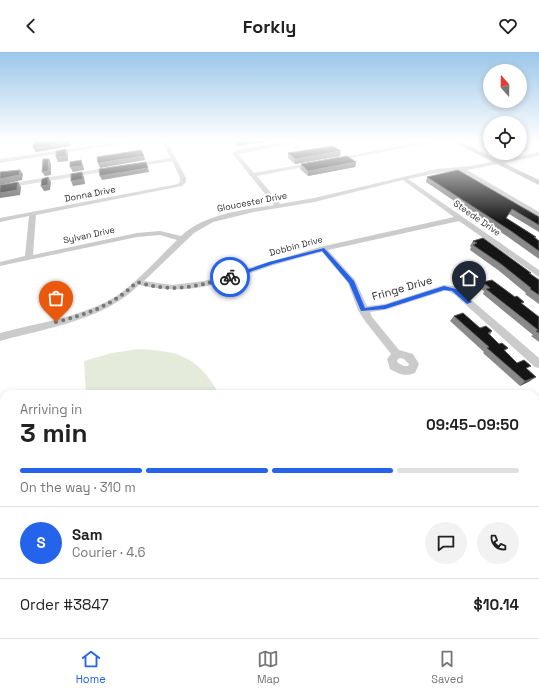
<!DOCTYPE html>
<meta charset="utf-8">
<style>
:root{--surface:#fff;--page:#f2f2f2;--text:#222;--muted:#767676;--line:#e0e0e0;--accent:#2563eb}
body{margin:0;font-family:"Space Grotesk",sans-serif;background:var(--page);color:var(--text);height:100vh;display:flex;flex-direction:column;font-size:15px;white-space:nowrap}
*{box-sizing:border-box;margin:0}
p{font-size:13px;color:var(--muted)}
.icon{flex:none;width:22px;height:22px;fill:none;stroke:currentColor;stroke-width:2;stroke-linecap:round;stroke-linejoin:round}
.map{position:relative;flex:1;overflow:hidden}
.drawer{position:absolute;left:0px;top:338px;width:539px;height:248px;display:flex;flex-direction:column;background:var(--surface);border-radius:12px 12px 0 0;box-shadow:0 2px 6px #0003}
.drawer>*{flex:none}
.needle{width:26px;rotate:340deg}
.controls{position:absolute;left:483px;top:12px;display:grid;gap:8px}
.controls a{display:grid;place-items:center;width:44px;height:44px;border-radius:50%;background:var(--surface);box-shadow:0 2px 6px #0003;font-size:20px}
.pin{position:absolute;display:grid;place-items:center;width:34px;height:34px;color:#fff;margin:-41px -17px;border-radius:50% 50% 50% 0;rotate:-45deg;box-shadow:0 0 4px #0007}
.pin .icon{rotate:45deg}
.courier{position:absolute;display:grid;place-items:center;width:40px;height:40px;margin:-20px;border:3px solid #2563eb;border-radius:50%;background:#fff;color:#222;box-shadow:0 1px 5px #0007}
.headline em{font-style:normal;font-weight:600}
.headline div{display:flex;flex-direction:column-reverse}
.headline{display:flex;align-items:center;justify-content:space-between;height:68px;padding:0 20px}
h1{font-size:26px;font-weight:600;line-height:30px}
.bar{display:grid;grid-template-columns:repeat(4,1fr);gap:6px 4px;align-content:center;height:48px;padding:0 20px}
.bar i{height:5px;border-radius:3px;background:var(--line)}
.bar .on{background:var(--accent)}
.bar p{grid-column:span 4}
.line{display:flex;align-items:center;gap:10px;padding:0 20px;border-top:1px solid var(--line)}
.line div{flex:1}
.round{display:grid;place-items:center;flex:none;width:42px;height:42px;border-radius:21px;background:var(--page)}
header{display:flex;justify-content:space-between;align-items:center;height:52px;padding:0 20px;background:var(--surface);font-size:18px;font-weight:600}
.tab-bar{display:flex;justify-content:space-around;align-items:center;height:56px;border-top:1px solid var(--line);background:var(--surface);font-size:11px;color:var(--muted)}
.tab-bar a{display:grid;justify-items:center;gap:2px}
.tab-bar .on{color:var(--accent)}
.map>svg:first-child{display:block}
</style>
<header><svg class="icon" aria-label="back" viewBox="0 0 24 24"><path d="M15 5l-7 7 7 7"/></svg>Forkly<svg class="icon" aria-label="heart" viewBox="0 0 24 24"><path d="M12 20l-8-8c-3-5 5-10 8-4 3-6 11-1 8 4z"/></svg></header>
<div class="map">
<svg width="539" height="586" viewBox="0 0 539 586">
<rect width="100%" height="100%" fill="#fff"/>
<g fill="#e5ebdb">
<path d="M139 297C180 299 198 305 219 342H86L84 309 112 301Z"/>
<polygon points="4,445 4,582 125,582 117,586 0,586 0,483"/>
</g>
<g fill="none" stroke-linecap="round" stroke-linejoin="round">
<g fill="#cbcbcb" fill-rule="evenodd">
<polygon points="134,88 145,88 0,111 0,107"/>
<path d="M162 88H166L186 126V130L182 134 36 163 33 203 137 181 160 179 181 184C205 162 242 158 274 153L232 101 240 97 300 88H310L238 102 254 121 316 110 317 111 314 113 257 124 280 152 314 146 437 117 471 114 539 100V104L467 118 539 160V165L460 119 437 121 408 127 539 218V225L459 169 328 198 355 228 367 254 385 252 444 233 453 234 461 239 539 306V316L535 315 455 243 448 239H444L385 258 370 260 372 265 399 298 413 302 419 312 415 321C405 325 399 322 390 317L387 307 391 302 365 269 358 258 348 231 322 200C305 204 288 209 271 214 224 230 190 245 139 233 104 268 47 276 0 289V281C34 272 74 266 106 250 132 237 156 208 177 188L160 183 137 185 0 214V210L25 204 29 164 0 170V166L178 132 180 130V126L172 109 134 115 131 113 170 106ZM403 128 454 165 320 195 204 229 172 233 144 229 194 181 213 170 254 160 314 150ZM400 306 404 307 409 312 408 314H404L398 311 397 308Z"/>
<polygon points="434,88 444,88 335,109 332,107"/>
<polygon points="112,115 114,116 114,118 0,137 0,133"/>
<polygon points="499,582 518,582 520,586 501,586"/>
</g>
<g fill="#b8b8b8" fill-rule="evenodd">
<polygon points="449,88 457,88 539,128 539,133"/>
<polygon points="539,415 539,435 535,436 535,416"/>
<polygon points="326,582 351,582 349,586 325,586"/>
</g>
</g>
<g fill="#8a8a8a">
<polygon points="232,88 276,88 237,94"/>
<polygon points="288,101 340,104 295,112 288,106"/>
<polygon points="356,110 355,115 308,124 300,117 301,112"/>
<polygon points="427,125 539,165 539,180 509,162 506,166 536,185 535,186 539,189 539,207 508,185 426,130"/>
<polygon points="473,189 531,221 530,222 539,228 539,252 525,242 526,241 498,218 470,198 471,195 470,194"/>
<polygon points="483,230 524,250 522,252 539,265 539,290 531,284 533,283 483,242 484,239 480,236"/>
<polygon points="454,264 480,276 492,279 490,283 499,292 508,296 505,299 517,311 527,317 530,329 520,334 483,301 484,300 450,269"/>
<polygon points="535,347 539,351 539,373 535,369"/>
</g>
<g fill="#5b5b5b">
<polygon points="68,88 70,88 70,94 36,100 33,96"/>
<polygon points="248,88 276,88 237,94 237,90"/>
<polygon points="66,97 68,102 68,109 58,110 56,105"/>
<polygon points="341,99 340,104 295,112 295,107"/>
<polygon points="144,104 145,108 100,116 98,111"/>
<polygon points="49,107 51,112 51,123 45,124 42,120"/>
<polygon points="81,108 83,113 84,118 73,120 70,115"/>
<polygon points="356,110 355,115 308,124 308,119"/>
<polygon points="148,116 149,120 102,128 100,124"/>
<polygon points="20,118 23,122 22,128 0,133 0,127"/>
<polygon points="82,120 84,125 85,132 73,134 71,129"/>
<polygon points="48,125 51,130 50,138 44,139 41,134"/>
<polygon points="18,130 21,135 20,143 0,146 0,141"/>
<polygon points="536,325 530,329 520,334 525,329"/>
</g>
<g fill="#151515" stroke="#5b5b5b">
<polygon points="34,88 68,88 68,90 33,96"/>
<polygon points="236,88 248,88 237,90"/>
<polygon points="333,94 341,99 295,107 288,101"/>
<polygon points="66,97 66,104 56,105 56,99"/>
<polygon points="141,98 144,104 98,111 97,105"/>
<polygon points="347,104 356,110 308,119 301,112"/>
<polygon points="43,107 49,107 48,119 42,120"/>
<polygon points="81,108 82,114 70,115 70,110"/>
<polygon points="146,110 148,116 100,124 99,117"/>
<polygon points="20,118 19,123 0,127 0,120"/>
<polygon points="458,118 539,165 539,173 512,157 506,166 536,185 534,185 539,189 539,199 511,179 427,125"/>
<polygon points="82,120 83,127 71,129 71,122"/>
<polygon points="48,125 48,133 41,134 42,127"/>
<polygon points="18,130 17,138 0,141 0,133"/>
<polygon points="483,186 531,221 529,221 539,228 539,243 530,237 531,236 501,212 473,193 477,191 473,189"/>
<polygon points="492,228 515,245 517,244 524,250 521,251 539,265 539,281 536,279 538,278 486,237 490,236 483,230"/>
<polygon points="463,261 480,276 486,274 492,279 488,281 499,292 502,291 508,296 504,298 517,311 524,308 531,314 526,316 536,325 525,329 487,296 489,295 454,264"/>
<polygon points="535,347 539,351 539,363 535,359"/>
<polygon points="535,376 538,379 535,380"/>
</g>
<linearGradient id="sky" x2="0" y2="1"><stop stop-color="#9bc6e9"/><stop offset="0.52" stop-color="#fff"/><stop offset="1" stop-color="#fff" stop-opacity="0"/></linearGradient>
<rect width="539" height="170" fill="url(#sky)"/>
<polygon fill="#2563eb" points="324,196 354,229 365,256 385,253 444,234 456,237 472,250 467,252 452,239 444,238 385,257 361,259 349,231 322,199 273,212 232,226 227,225 269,210"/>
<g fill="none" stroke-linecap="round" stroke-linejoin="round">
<path stroke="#777" stroke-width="4" stroke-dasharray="0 7.2" d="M56 270C88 262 112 254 137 230 174 241 194 235 230 225"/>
</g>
<g text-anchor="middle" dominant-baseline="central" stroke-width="4" stroke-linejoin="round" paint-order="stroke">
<g font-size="9" fill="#2e2e2e" stroke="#fff">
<text transform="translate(90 142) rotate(-11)">Donna Drive</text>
<text transform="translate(252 150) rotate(-11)">Gloucester Drive</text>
<text transform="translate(477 166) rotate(35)">Steede Drive</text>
<text transform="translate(89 183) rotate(-12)">Sylvan Drive</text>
<text transform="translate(296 194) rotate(-15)">Dobbin Drive</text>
</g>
<g font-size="11" fill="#2e2e2e" stroke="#fff">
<text transform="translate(402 236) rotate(-16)">Fringe Drive</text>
</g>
</g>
</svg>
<div class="controls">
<a><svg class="needle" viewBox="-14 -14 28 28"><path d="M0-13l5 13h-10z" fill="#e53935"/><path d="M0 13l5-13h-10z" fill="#767676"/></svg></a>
<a><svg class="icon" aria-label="locate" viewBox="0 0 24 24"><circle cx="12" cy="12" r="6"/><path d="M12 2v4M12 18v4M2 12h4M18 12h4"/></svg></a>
</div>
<div class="pin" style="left:56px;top:270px;background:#ea580c"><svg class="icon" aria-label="bag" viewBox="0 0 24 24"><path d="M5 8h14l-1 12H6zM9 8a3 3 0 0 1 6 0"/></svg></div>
<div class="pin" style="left:469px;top:250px;background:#1f2937"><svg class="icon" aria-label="home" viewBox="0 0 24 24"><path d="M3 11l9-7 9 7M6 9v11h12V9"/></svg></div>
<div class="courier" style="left:230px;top:225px"><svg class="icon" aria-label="bike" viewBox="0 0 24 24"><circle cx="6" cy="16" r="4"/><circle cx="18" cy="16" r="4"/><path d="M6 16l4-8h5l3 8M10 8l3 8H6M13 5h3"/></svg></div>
<section class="drawer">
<div class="headline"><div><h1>3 min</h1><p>Arriving in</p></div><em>09:45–09:50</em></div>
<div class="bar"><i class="on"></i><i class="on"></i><i class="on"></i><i></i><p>On the way · 310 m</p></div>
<div class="line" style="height:72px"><b class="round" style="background:var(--accent);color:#fff">S</b><div><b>Sam</b><p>Courier · 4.6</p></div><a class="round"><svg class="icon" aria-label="chat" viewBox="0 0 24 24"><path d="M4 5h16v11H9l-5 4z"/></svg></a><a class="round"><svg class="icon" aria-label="phone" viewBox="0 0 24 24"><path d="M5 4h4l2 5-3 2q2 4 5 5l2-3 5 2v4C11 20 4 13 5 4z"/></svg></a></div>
<div class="line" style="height:52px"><div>Order #3847</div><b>$10.14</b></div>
</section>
</div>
<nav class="tab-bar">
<a class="on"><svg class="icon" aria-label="home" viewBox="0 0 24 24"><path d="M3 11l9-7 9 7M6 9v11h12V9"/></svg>Home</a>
<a><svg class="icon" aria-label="map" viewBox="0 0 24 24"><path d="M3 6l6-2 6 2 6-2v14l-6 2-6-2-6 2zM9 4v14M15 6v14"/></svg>Map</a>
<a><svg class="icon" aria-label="saved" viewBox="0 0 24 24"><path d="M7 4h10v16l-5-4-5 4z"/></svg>Saved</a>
</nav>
